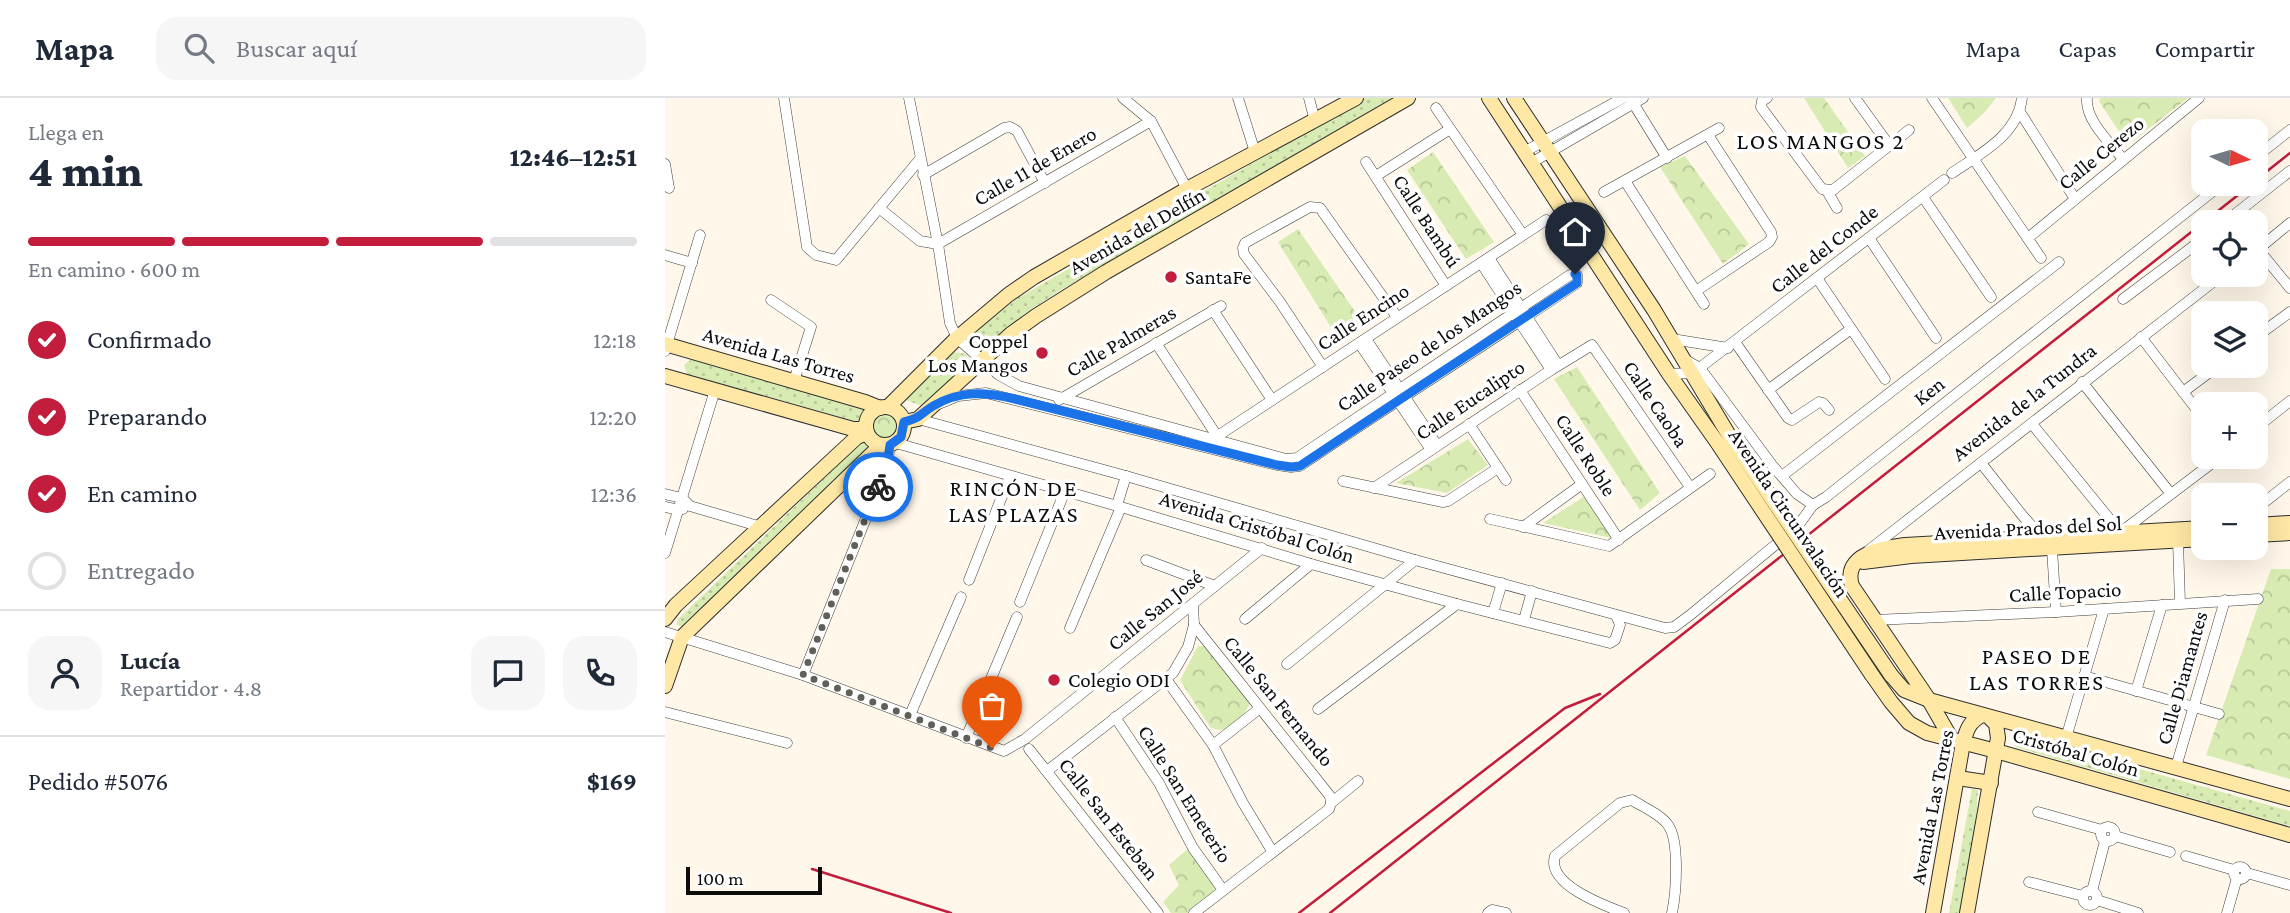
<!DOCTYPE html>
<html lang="es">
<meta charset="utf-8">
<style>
:root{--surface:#fff;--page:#f6f6f7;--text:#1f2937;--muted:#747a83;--line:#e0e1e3;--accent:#c21d3d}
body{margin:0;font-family:"Crimson Pro",serif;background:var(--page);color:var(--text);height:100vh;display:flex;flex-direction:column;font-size:26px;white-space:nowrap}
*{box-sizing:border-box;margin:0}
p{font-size:23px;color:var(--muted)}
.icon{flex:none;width:38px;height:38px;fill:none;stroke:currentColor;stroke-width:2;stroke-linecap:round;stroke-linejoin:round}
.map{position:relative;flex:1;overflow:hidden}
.sheet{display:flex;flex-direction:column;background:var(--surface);width:665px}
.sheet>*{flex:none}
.needle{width:46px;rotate:95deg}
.fabs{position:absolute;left:1526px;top:21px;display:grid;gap:14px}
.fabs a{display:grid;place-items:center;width:77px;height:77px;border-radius:14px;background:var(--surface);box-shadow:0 7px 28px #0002;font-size:35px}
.scale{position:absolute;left:21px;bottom:18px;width:136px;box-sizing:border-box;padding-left:7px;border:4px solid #0c0c0c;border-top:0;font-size:19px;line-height:24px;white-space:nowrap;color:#0c0c0c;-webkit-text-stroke:5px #fff;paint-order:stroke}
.pin{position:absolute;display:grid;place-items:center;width:60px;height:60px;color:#fff;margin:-72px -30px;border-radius:50% 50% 50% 0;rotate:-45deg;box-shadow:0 0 7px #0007}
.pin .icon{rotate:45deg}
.courier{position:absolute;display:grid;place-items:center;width:70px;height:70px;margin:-35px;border:5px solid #1a73e8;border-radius:50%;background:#fff;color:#222;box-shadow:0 2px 9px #0007}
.overview em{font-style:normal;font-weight:800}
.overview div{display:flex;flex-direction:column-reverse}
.overview{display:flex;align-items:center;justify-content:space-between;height:119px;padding:0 28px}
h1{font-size:46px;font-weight:800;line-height:52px}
.bar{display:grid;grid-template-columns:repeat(4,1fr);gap:10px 7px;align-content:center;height:84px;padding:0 28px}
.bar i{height:9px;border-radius:5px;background:var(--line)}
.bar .selected{background:var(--accent)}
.bar p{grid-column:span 4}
.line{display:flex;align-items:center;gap:18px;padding:0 28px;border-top:2px solid var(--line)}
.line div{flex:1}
.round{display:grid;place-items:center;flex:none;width:74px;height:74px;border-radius:21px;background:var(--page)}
ol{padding:0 28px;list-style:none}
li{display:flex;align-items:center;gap:21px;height:77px}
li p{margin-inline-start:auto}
li .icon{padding:7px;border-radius:50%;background:var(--accent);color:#fff;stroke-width:4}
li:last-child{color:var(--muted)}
li i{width:38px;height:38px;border:4px solid var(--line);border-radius:50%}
header{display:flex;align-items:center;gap:42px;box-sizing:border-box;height:98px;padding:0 35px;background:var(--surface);border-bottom:2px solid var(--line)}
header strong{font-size:33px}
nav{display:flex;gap:38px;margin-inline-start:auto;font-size:24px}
.search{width:490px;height:63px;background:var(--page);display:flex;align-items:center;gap:18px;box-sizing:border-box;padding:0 24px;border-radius:21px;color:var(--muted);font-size:26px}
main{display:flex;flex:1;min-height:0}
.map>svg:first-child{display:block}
</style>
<header>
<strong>Mapa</strong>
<div class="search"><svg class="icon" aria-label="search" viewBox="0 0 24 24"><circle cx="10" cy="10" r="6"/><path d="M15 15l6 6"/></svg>Buscar aquí</div>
<nav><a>Mapa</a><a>Capas</a><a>Compartir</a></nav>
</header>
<main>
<section class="sheet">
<div class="overview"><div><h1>4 min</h1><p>Llega en</p></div><em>12:46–12:51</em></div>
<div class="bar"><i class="selected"></i><i class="selected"></i><i class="selected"></i><i></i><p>En camino · 600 m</p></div>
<ol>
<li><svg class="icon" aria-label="check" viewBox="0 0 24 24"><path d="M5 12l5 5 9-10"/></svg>Confirmado<p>12:18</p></li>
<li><svg class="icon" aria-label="check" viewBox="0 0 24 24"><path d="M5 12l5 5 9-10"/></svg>Preparando<p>12:20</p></li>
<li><svg class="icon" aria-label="check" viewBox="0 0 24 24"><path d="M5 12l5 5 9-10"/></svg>En camino<p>12:36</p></li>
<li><i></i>Entregado</li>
</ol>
<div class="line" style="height:126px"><a class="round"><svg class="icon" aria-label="person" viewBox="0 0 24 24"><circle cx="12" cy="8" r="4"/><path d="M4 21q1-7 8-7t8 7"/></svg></a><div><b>Lucía</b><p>Repartidor · 4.8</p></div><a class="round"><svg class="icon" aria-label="chat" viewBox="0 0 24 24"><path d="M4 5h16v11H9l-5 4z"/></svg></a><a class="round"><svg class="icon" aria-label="phone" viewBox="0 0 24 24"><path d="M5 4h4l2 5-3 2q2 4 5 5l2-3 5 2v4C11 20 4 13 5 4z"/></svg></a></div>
<div class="line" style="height:91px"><div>Pedido #5076</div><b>$169</b></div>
</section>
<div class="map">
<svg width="1625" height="815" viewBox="0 0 1625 815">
<defs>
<pattern id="grass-dots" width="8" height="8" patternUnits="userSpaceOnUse" patternTransform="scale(1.75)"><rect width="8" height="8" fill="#d8ebb2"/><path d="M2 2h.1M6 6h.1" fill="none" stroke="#b8c898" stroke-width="1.8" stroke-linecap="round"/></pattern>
<pattern id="park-crowns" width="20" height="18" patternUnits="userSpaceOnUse" patternTransform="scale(1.75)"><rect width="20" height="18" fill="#d8ebb2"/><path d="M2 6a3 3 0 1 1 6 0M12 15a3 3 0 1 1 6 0" fill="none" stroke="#b8c898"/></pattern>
</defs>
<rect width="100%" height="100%" fill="#fff8ea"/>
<g fill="url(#grass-dots)">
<path d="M701 0H727L394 193 359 216 325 250C314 249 310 248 307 237L353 200Z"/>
<polygon points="289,254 301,256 306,263 257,308 241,302"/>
<polygon points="28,260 202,310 203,316 196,325 22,276 19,267"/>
<polygon points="200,343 203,343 206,349 18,529 12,527 12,522 196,345"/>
<polygon points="1353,637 1625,713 1625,728 1350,649 1350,642"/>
<polygon points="1307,691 1313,692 1309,743 1296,815 1284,815"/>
</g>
<g fill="url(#park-crowns)">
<polygon points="1139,0 1159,0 1200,58 1183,70"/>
<polygon points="1283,0 1331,0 1319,15 1302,30"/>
<polygon points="1435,0 1523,0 1463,47 1434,3"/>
<polygon points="768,54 829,144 801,161 742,72"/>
<polygon points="1020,58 1084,146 1058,166 995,69"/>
<polygon points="633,131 698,225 675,244 613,144"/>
<polygon points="912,269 995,395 975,412 889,281"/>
<circle cx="219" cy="328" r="15"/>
<polygon points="803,341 823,367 782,395 731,385"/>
<polygon points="920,398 951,441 878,425"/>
<polygon points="1606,471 1625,471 1625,681 1541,657"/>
<path d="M533 548H540L587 601C580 617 564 640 545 629L515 582Z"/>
<polygon points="524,750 550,790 548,796 525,815 506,815 498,804 514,787 504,767"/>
</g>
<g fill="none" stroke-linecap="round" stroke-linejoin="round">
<g stroke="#3f3f3f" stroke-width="11">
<g id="street">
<polyline points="119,0 142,149 151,157 171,162 255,61"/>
<path d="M244 0 273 146 285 225 292 240 334 277 354 288 621 361 632 360 905 177H912V185C821 247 727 305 635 368L626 369 612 367 321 295 293 298 274 306"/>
<polyline points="458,0 486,23 522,91"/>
<polyline points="573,0 590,54"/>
<polyline points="644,0 650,23"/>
<polyline points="965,0 1002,60"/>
<polyline points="1102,0 1097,3 1096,9 1157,91 1168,92 1244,32"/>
<polyline points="1190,0 1224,47"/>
<polyline points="1267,0 1376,160"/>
<path d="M1422 0C1420 22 1445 45 1458 61"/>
<polyline points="771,10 858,137"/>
<polyline points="1355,14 1410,101"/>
<polyline points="859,54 958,0"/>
<polyline points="1591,59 1625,32"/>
<polyline points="701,64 781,188"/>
<polyline points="866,65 978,0"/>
<polyline points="0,66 4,90"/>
<path d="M1287 75C1315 56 1353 37 1357 0"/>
<polyline points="258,77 339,30 345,29 352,33 380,85"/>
<polyline points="711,78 785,31"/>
<polyline points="960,83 1039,206"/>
<polyline points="1162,93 1172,110"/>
<polyline points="939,94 1054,30"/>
<polyline points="1258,99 1326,199"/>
<polyline points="214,110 255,143 273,146 486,23"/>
<polyline points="1560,124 1625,73"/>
<polyline points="1204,140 1271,240"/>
<polyline points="1363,140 1534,0"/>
<polyline points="1593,151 1625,190"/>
<polyline points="1591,153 1625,125"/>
<polyline points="0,157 27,165"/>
<polyline points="824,160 893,267"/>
<polyline points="816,165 886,272"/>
<polyline points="1152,180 1220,281"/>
<polyline points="1031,193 1104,144 1107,139 1106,134 1043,37"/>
<polyline points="1458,201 1538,141"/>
<polyline points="106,202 146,229 129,283"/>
<polyline points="548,212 607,302"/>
<polyline points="1476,239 1538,320"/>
<polyline points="1591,239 1625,214"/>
<polyline points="701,241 772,347"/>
<polyline points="1007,241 1063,250"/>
<polyline points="1070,244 1123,320 1127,322 1154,304 1158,305 1164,312"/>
<polyline points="491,245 552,338"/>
<polyline points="694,245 766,352"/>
<polyline points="0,253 35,137"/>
<polyline points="1019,261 1035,270 1107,367 1132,396 1148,407 1161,399 1557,86"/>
<polyline points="658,269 615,204 579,156 578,150 580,145 645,109 655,110 732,219"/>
<polyline points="1004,276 1028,275 1279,82"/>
<polyline points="1417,284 1506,396"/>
<polyline points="855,292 954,442"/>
<polyline points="1103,292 1186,231"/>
<polyline points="1518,294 1553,268"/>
<polyline points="394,302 556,208"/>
<polyline points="253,321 461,378 750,462 1000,530 1009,529 1024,518 1132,429 1148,407"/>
<polyline points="804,326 841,382"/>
<polyline points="1367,326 1456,435"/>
<polyline points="1591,330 1625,303"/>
<polyline points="545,343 881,122"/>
<polyline points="231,345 456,409 646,466 792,506 945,545 950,542 955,527 951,517"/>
<polyline points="1316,365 1357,417 1387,451 1391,514"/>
<polyline points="1117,378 1394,164"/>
<polyline points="678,383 778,404 783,403 833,370"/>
<polyline points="709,390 886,272 927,247 1025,389"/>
<polyline points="0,396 17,400 25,408 93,428"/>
<polyline points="452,407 461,378"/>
<polyline points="0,409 14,412 18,411"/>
<polyline points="1591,411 1625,384"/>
<polyline points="825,421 944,448 1045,376"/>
<polyline points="858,429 917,386"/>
<polyline points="1456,434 1555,359"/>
<polyline points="1513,443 1515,505"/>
<polyline points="1204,452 1557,177"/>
<polyline points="0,455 50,292"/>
<polyline points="481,462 550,488"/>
<polyline points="304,482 345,378"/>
<polyline points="355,504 400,393"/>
<polyline points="828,515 837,485"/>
<polyline points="580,521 646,466"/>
<polyline points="859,522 867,493"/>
<polyline points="1209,522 1391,514 1593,501"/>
<polyline points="529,527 665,698 666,705"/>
<polyline points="405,530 456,409"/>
<polyline points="0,534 138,577 339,653 360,641 597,450"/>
<polyline points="622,566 750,462"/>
<polyline points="138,577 222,368 225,347"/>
<polyline points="1419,578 1554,616"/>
<polyline points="501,581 548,647 578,705 607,753"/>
<polyline points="1471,593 1497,507"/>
<polyline points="653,611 792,506"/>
<polyline points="0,614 122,645"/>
<polyline points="245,617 296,499"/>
<polyline points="450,619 494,685 528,750 558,792"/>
<polyline points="301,640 352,519"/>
<polyline points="1401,640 1439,511"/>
<polyline points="548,647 594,611"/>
<polyline points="364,651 493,815"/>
<polyline points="1511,669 1560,502"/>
<polyline points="382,673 508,575 523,549 529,527 528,507"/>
<polyline points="1373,714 1437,732"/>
<circle cx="1443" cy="736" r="7"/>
<polyline points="1450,738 1505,754"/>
<polyline points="1521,758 1569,772"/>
<circle cx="1575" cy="775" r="6"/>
<polyline points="1582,775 1625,787"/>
<polyline points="1364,784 1418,798"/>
<polyline points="1427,793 1440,743"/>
<circle cx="1425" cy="800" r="7"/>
<polyline points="1432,802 1473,815"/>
<polyline points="529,815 664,711 666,705 693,683"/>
<polyline points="823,815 827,812 841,815"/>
<path d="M959 815C938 807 881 786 890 758L955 705 967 702C978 709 995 716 1003 727 1015 743 1011 796 1007 815"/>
<polyline points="1562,815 1572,780"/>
</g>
</g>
<g stroke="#2e2e2e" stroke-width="16">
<g id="secondary">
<polyline points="824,0 1004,276 1054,347"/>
<polyline points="849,0 989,212 1065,339"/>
<polyline points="0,246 200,304 215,310"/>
<polyline points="0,278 188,331 201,331"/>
<circle cx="220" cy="328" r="19"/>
<polyline points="223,309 292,240 343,197 369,179 522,91 691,0"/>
<polyline points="239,324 253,321 346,236 371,218 441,174 743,0"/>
<polyline points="1591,427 1625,425"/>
<polyline points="1591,437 1625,435"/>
<polyline points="1198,464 1246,458 1538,441"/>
<polyline points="0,521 11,507 192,339 202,335"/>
<polyline points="1207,577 1226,604 1244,625 1262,635 1331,653 1625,737"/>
<polyline points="1226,577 1239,592 1264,602 1625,701"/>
<polyline points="0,588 17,539 216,347"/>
<path d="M1287 642 1264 602 1187 488C1177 456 1217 450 1240 447L1538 430"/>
<polyline points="1293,680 1326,685"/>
<path d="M1268 815 1298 645C1302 631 1304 624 1317 617"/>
<polyline points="1302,815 1333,640 1331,626 1325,620"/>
</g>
</g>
<use href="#street" stroke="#fff" stroke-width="10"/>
<use href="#secondary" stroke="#ffe8a5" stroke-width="14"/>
<g stroke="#c21d3d" stroke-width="2.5">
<polyline points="1591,82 1625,55"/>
<polyline points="147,771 286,815"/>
<polyline points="634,815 900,610 935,596"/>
<polyline points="665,815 1587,86"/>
</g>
<g stroke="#2e2e2e" stroke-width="16" stroke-linecap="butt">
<g id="secondary-bridge">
<polyline points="1065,339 1226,577"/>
<polyline points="1054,347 1207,577"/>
</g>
</g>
<use href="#secondary-bridge" stroke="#ffe8a5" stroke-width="14"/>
</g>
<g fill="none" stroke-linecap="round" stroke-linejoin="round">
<polyline stroke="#615f5a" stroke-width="7" stroke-dasharray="0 12.6" points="213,389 138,577 327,650"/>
<path stroke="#1a73e8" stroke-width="9" d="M213 389 222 368 225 347 236 339 239 324C256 320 255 316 268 308 295 292 320 294 350 301L612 367 626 369 635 368C727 306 820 246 912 185V177L910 176"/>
</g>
<g fill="#c21d3d" stroke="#fff" stroke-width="2.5">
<circle cx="506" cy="179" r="7"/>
<circle cx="377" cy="255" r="7"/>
<circle cx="389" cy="582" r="7"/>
</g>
<g text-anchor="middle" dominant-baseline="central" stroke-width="7" stroke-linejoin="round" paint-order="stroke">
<g font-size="21" fill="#0c0c0c" stroke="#fff">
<text transform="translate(1436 55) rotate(-39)">Calle Cerezo</text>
<text transform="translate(370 68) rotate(-30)">Calle 11 de Enero</text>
<text transform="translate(762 123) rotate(57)">Calle Bambú</text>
<text transform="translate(472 133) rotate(-30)">Avenida del Delfín</text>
<text transform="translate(1159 151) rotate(-38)">Calle del Conde</text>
<text transform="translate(698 219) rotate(-33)">Calle Encino</text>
<text transform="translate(456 243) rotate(-30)">Calle Palmeras</text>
<text transform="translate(764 248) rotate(-34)">Calle Paseo de los Mangos</text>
<text transform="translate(114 257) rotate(16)">Avenida Las Torres</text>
<text transform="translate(1264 293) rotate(-38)">Ken</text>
<text transform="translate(805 302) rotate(-34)">Calle Eucalipto</text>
<text transform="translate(1359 304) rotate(-38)">Avenida de la Tundra</text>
<text transform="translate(991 306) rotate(56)">Calle Caoba</text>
<text transform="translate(921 357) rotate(57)">Calle Roble</text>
<text transform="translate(1124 415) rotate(56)">Avenida Circunvalación</text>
<text transform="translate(592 429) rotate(17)">Avenida Cristóbal Colón</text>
<text transform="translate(1363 430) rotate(-3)">Avenida Prados del Sol</text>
<text transform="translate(1400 494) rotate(-3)">Calle Topacio</text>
<text transform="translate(490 512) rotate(-39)">Calle San José</text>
<text transform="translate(1517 580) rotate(-74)">Calle Diamantes</text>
<text transform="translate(614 603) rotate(51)">Calle San Fernando</text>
<text transform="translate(1411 654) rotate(16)">Cristóbal Colón</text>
<text transform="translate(520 696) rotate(58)">Calle San Emeterio</text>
<text transform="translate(1267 709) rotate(-79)">Avenida Las Torres</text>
<text transform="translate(444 721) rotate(52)">Calle San Esteban</text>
</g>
<g font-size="21" fill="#0c0c0c" stroke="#fff" text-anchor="start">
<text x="520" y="179">SantaFe</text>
<text x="363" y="243" text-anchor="end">Coppel<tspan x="363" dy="24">Los Mangos</tspan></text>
<text x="403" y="582">Colegio ODI</text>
</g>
<g font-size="23" letter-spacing="2" fill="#0c0c0c" stroke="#fff">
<text x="1156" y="43">LOS MANGOS 2</text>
<text x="349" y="390">RINCÓN DE<tspan x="349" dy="26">LAS PLAZAS</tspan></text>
<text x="1372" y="558">PASEO DE<tspan x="1372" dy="26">LAS TORRES</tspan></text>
</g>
</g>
</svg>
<div class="fabs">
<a><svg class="needle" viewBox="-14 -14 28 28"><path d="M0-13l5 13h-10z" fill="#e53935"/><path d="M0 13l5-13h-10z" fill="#747a83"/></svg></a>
<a><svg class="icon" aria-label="locate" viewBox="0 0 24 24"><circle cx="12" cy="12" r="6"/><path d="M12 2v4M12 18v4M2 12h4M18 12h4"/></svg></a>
<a><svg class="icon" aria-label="layers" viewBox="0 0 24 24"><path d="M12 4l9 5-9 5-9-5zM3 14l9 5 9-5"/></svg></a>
<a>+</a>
<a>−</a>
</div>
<div class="scale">100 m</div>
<div class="pin" style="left:327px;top:650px;background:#ea580c"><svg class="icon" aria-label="bag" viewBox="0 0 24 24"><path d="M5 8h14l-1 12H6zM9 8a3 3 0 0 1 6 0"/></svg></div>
<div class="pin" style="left:910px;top:176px;background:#1f2937"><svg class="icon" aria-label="home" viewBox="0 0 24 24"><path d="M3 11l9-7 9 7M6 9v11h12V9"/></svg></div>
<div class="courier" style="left:213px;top:389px"><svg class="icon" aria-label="bike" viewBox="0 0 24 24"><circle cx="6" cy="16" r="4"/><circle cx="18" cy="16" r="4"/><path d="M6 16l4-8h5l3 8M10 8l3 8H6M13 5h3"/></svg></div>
</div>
</main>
